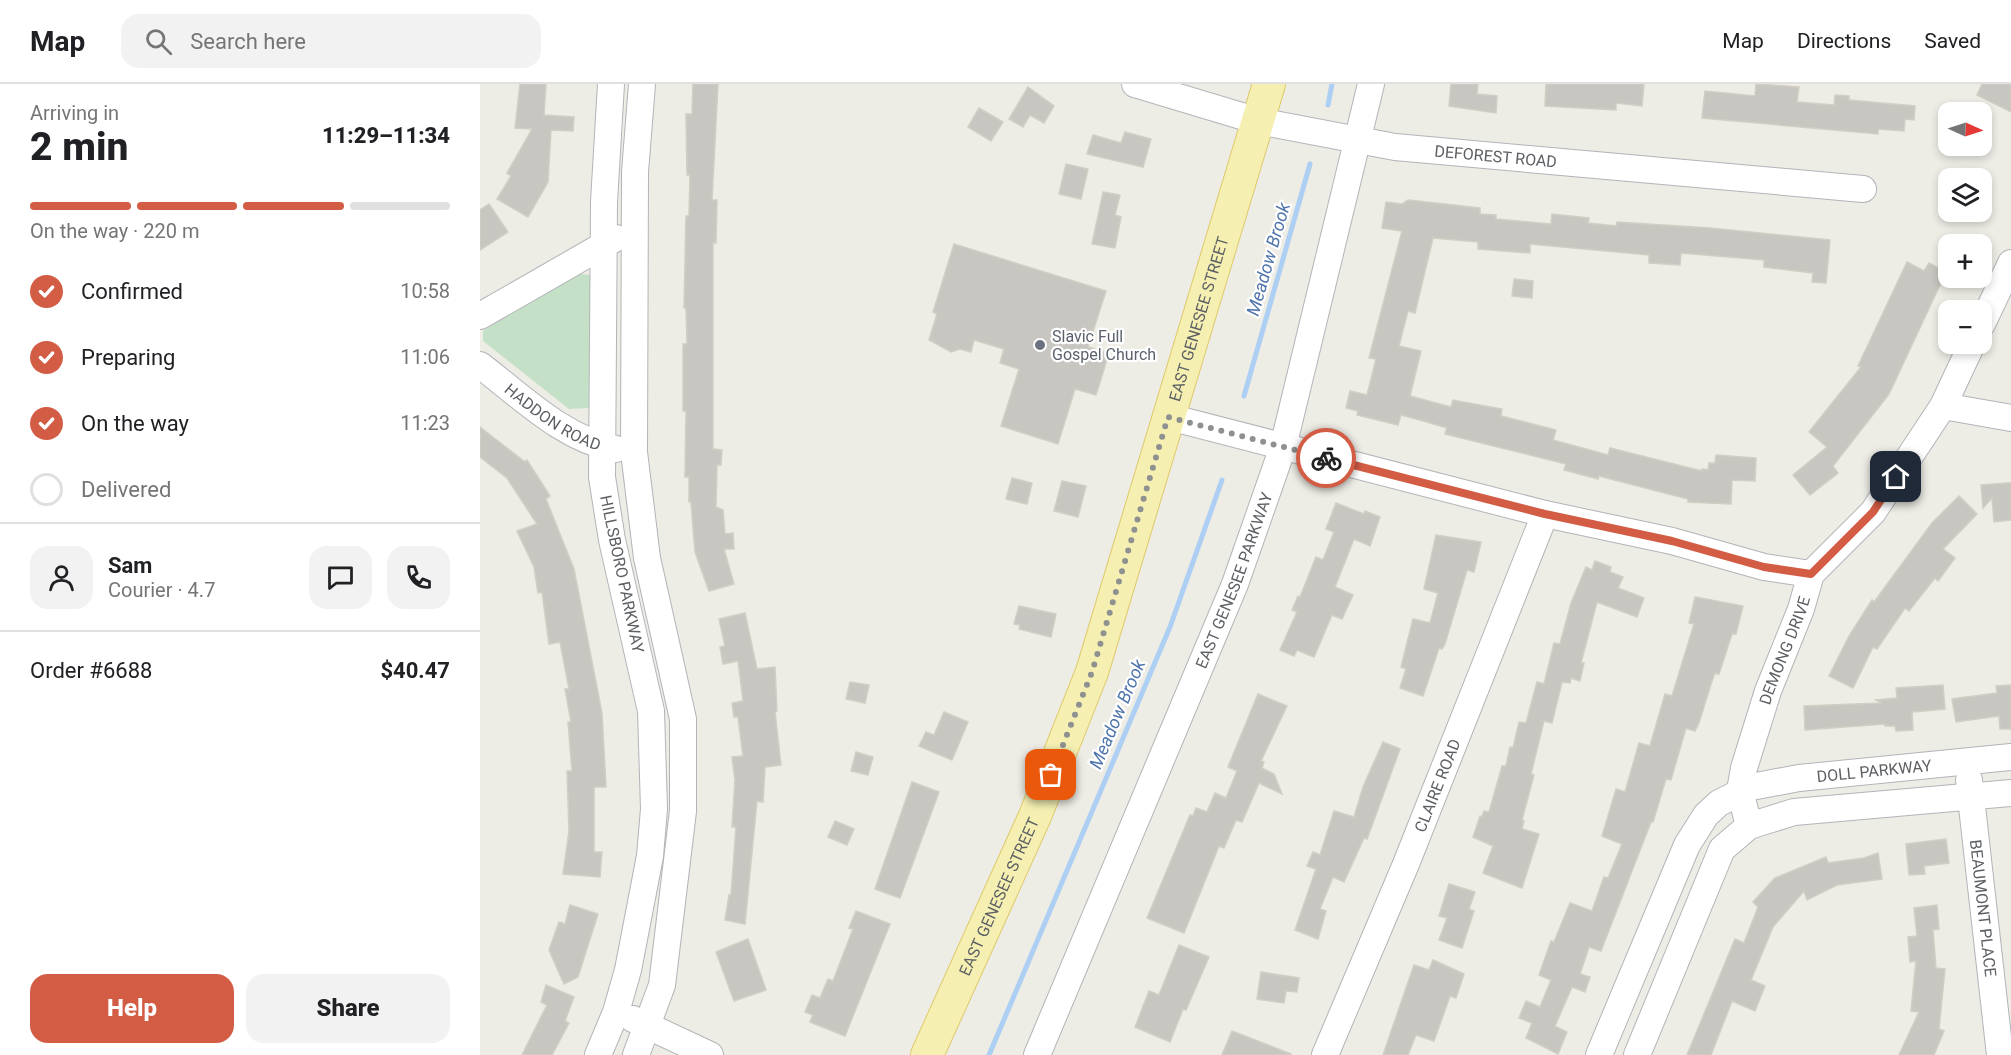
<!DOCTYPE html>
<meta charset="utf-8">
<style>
:root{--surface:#fff;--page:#f2f2f2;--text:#202124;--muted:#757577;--line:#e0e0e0;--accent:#d35c44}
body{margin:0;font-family:Roboto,sans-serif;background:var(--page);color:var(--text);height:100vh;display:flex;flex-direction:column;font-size:22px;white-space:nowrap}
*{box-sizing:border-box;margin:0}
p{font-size:20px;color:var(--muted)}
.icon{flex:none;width:33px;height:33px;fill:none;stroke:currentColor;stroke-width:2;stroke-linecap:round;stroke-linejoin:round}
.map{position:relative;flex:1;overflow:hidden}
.drawer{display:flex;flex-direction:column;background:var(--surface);width:480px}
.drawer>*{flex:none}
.needle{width:39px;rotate:93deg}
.fabs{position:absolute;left:1458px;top:18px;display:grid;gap:12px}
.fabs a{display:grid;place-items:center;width:54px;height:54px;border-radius:12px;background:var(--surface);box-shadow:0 3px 9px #0003;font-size:30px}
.pin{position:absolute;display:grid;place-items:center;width:51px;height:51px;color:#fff;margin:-26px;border-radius:12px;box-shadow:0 3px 9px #0006}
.courier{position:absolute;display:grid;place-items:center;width:60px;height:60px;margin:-30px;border:4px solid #d35c44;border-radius:50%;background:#fff;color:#222;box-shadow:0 2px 8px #0007}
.head em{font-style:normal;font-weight:800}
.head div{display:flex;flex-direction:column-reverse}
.head{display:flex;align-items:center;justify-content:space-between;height:102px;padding:0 30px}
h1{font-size:39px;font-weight:800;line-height:45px}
.bar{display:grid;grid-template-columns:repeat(4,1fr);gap:9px 6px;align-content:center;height:72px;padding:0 30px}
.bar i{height:8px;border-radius:4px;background:var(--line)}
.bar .current{background:var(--accent)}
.bar p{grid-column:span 4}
.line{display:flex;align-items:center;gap:15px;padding:0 30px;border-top:2px solid var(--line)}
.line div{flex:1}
.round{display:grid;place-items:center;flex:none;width:63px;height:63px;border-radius:18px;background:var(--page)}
ol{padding:0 30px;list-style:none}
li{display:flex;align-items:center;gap:18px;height:66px}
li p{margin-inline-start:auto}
li .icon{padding:6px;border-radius:50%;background:var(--accent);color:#fff;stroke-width:4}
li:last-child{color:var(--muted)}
li i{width:33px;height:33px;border:3px solid var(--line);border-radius:50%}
.action{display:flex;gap:12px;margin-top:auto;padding:12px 30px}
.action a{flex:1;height:69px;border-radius:18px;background:var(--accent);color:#fff;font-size:24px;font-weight:800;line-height:69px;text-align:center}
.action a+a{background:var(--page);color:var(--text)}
header{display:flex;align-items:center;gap:36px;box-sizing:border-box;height:84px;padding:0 30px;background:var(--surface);border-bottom:2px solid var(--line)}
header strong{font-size:28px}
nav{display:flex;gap:33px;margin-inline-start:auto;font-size:21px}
.search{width:420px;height:54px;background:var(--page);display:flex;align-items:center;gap:15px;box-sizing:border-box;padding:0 21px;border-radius:18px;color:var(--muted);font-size:22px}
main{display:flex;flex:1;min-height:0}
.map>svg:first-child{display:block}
</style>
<header>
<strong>Map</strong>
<div class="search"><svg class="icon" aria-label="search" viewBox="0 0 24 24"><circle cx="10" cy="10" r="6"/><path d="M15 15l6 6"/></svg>Search here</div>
<nav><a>Map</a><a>Directions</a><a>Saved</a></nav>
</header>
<main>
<section class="drawer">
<div class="head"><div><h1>2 min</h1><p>Arriving in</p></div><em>11:29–11:34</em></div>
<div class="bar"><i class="current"></i><i class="current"></i><i class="current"></i><i></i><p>On the way · 220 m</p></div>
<ol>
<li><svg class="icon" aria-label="check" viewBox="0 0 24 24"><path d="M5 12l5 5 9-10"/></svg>Confirmed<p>10:58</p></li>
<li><svg class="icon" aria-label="check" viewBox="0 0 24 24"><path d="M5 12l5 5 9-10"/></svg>Preparing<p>11:06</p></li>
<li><svg class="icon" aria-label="check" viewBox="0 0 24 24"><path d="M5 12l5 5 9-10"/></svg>On the way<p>11:23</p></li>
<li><i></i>Delivered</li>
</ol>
<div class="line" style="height:108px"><a class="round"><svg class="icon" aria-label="person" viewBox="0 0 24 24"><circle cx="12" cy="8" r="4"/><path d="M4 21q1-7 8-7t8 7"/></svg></a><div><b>Sam</b><p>Courier · 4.7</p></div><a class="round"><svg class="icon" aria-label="chat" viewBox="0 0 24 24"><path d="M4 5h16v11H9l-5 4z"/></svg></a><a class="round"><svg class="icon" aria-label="phone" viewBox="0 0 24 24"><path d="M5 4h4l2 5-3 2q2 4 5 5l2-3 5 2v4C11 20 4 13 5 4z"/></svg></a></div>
<div class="line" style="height:78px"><div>Order #6688</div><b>$40.47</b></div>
<div class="action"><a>Help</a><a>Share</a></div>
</section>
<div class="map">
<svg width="1531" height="971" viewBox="0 0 1531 971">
<rect width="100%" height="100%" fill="#edece5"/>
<polygon fill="#c4e1c7" points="95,189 109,191 118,204 117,319 108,324 89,325 3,257 3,247"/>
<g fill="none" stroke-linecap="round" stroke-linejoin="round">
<g stroke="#adcff4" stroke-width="5">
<polyline points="848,21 852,0"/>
<polyline points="764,312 830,80"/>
<polyline points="509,971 690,543 742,396"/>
</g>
</g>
<g fill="#c8c6c1" stroke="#d1cec4" stroke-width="1.5">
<polygon points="40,0 66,0 64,31 94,33 93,47 71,46 68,98 48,133 17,115 31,92 27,89 52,45 35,44"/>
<polygon points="213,0 238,0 232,116 237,116 236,159 233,159 233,365 242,366 241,381 237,381 236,423 243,426 245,450 253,449 254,465 244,465 254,500 229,507 215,468 211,418 209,418 209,393 205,393 206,327 203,327 203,260 207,260 206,224 204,224 206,132 209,132 210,91 207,91 206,30 212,30"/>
<polygon points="971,0 998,0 997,10 1017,12 1016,29 969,22"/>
<polygon points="1066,0 1164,0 1162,22 1136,19 1136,26 1065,22"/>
<polygon points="1276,0 1319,3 1317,18 1354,21 1355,11 1369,12 1369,16 1435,22 1434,36 1425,35 1424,47 1398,45 1398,50 1222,34 1225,7 1275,12"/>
<polygon points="1502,0 1531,0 1531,28 1497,11"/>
<polygon points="548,3 574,22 564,39 550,31 543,43 529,35"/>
<polygon points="499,24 523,38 511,57 488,43"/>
<polygon points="645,48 671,55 663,83 607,70 613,51 641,59"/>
<polygon points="586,80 608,85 601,115 579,110"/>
<polygon points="623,108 640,111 635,131 641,133 635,164 612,160"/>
<polygon points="928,116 1000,124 1000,130 1016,131 1016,135 1071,140 1072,130 1109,134 1108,139 1136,142 1137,138 1230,144 1350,156 1346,199 1332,198 1333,189 1284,183 1284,176 1201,169 1200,181 1169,179 1169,171 1050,160 1050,169 998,165 998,158 953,154 935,229 928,227 919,262 941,267 930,312 971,323 973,316 1022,325 1021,332 1076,346 1073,356 1128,371 1130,364 1222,387 1222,385 1228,386 1229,379 1235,379 1236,371 1276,374 1275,397 1252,396 1251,420 1208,418 1208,415 1119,392 1118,395 1084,386 1086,380 965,350 967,344 940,336 921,331 918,341 877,331 878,327 866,324 870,307 887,311 896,275 889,274 922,147 902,144 906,118 922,120"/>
<polygon points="9,120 28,148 0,166 0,126"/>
<polygon points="474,160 626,207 608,263 629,269 616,311 595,305 578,360 521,342 539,285 520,279 524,265 494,256 491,268 480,265 471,268 449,256 457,230 453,228"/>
<polygon points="1427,178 1444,187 1449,179 1466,188 1409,310 1353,382 1358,389 1330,411 1313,391 1347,363 1329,348 1381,283 1378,282"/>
<polygon points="1034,195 1053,197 1052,214 1032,212"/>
<polygon points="0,343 45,378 47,376 70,412 66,415 94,485 122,629 126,703 114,703 114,768 122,768 120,793 83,790 89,747 87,687 92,687 88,638 91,638 85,605 89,605 80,558 69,560 62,508 58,509 54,483 37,447 57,440 27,394 0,373"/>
<polygon points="532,394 552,399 547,420 526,415"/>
<polygon points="582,397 606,402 598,433 574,427"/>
<polygon points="1527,399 1531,399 1531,436 1514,438 1512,414 1503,424 1501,401"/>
<polygon points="1479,412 1497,430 1463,465 1475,474 1458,497 1455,494 1429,527 1425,524 1397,565 1393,563 1373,604 1349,592 1369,552 1392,516 1394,518 1452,439"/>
<polygon points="856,419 884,430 885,427 900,433 890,462 874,455 855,503 873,511 862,535 852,531 834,573 817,566 814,572 800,566 817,528 812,526 818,512 820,513 836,473 843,476 854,448 846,445"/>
<polygon points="956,451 1001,458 994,488 987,486 965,560 962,565 959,564 943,612 920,604 926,585 921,583 933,535 950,539 958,509 944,505"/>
<polygon points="1115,477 1131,483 1130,488 1143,493 1138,504 1164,514 1157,533 1117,518 1101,579 1104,579 1100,597 1091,594 1090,599 1082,598 1072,639 1064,637 1051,690 1054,691 1042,736 1044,737 1042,745 1059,750 1042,804 1003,789 1013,762 993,753 1000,732 1002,733 1004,727 1009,728 1022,682 1026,682 1030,663 1033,664 1039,638 1046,639 1057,598 1064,600 1074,559 1080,560 1091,519 1106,483 1112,486"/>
<polygon points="1215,513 1263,522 1256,550 1252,550 1239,590 1235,589 1232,597 1219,639 1215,647 1206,644 1191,696 1186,695 1173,738 1171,738 1121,867 1109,863 1100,890 1110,893 1105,908 1092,903 1075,942 1087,948 1078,970 1046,954 1052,939 1039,934 1046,917 1060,923 1071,896 1059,891 1071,857 1074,858 1090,819 1112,827 1124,793 1128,794 1142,760 1122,752 1136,705 1145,708 1159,659 1170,662 1185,610 1192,612 1214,540 1209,539"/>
<polygon points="539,522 576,530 571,553 539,545 540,541 534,540"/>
<polygon points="265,529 277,585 295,583 297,627 295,628 301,681 285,683 283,718 277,717 265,840 245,836 249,811 251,811 256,743 252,743 255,696 252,673 263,672 258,633 254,633 252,619 263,617 258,577 243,580 240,563 245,562 239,535"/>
<polygon points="370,598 389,601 385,619 366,615"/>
<polygon points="1463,601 1465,625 1432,628 1433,646 1416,647 1415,642 1405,642 1405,640 1325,646 1324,622 1402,619 1396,616 1417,614 1416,604"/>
<polygon points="1531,601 1531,645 1520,645 1519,632 1476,638 1472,615 1517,609 1516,602"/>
<polygon points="778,610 807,622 781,677 784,678 782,684 794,690 802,710 779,699 762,738 756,736 744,764 739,762 704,849 667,834 710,731 713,732 716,724 727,728 735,709 746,714 757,687 748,683"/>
<polygon points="464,628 488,638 472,676 439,662 446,648 454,651"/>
<polygon points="903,658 920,665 887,755 884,754 864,798 853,793 840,825 846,827 838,855 815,846 836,785 827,782 833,768 840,771 854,727 874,733 883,703"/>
<polygon points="376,668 393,673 388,691 371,687"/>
<polygon points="432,698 459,708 420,814 395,805"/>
<polygon points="355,737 374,745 367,761 348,753"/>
<polygon points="1466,755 1469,779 1444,782 1445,790 1429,791 1426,760"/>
<polygon points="1398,769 1402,795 1357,801 1327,816 1324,807 1293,843 1271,896 1285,902 1275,927 1252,917 1231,971 1207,971 1255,855 1264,859 1278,823 1273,818 1295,794 1346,773 1348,779 1384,774"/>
<polygon points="969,800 995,808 989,825 994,827 982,864 959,856 967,834 959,832"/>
<polygon points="90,821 118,830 98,893 84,900 69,866 79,838 85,840"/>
<polygon points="1457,821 1459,845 1453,846 1456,884 1465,885 1459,945 1464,947 1454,971 1419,971 1439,928 1431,927 1436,877 1430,878 1428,853 1437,852 1434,824"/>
<polygon points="376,827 410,840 365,952 330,938 333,931 325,928 332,911 340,914 348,895 353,897 373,845 369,844"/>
<polygon points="268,855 286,906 254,917 236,868"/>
<polygon points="699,861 729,873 706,926 703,925 690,958 655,943 669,907 679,911"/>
<polygon points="953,876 984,890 976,914 970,912 954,957 936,951 928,971 903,971 934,881 949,886"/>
<polygon points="781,888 819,894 817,908 806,907 804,919 777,915"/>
<polygon points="66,901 94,913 85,937 89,939 72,971 42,971 67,921 61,918"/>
<polygon points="752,947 811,970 811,971 742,971"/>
</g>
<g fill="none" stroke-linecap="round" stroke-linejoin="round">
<g stroke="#b2b4b8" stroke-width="28">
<g id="minor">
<path id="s1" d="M655 0 778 37 915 63 1383 105"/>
<polyline points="0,232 136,154"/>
<polyline points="1502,240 1531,179"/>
<path id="s2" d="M0 281C42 313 83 355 136 365"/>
<polyline points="1463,322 1531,334"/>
<polyline points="689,333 1065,430 1192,457 1284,483 1331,490"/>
<path id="s3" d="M1489 696 1520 971"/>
<path id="s4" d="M1269 742 1260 707 1264 684 1288 607 1321 525 1331 490 1393 428 1463 322 1492 260"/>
<polyline points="153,935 230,971"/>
<polyline points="118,971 136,928 148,886 170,772 174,725 171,627 132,456 122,393 124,118 131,0"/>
<polyline points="156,971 182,901 203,727 203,635 167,474 154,368 155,88 162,0"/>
<path id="s5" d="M557 971 755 500 803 363 891 0"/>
<path id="s6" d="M845 971 926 780 1065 430"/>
<path id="s7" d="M1119 971 1207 761 1226 731 1239 719 1271 703 1319 694 1531 673"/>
<polyline points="1157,971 1242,765 1269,742 1314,728 1531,709"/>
</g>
</g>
<g stroke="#dfc96b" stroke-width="34">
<g id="major">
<path id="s8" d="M447 971 555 732 612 588 789 0"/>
</g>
</g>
<use href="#minor" stroke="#fff" stroke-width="26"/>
<use href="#major" stroke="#f5f0b2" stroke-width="32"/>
</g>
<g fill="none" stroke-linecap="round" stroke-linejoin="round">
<polyline stroke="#8f9090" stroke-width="6" stroke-dasharray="0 10.8" points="571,691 612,588 688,333 846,374"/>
<polyline stroke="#d35c44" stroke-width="8" points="846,374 1065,430 1192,457 1284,483 1331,490 1393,428 1416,393"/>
</g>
<circle fill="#6b7280" stroke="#fff" stroke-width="2" cx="560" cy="261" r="6"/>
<g text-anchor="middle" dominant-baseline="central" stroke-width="4.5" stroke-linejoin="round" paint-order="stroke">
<g font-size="16" fill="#5c5f63" stroke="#fff">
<text stroke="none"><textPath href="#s1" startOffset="369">DEFOREST ROAD</textPath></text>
<text stroke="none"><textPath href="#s8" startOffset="786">EAST GENESEE STREET</textPath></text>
<text stroke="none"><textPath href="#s2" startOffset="90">HADDON ROAD</textPath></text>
<text transform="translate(142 490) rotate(78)">HILLSBORO PARKWAY</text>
<text stroke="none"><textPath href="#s5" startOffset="514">EAST GENESEE PARKWAY</textPath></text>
<text stroke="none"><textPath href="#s4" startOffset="184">DEMONG DRIVE</textPath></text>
<text stroke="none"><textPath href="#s7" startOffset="441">DOLL PARKWAY</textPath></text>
<text stroke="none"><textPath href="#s6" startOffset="292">CLAIRE ROAD</textPath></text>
<text stroke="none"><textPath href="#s8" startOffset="174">EAST GENESEE STREET</textPath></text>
<text stroke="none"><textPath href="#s3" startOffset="129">BEAUMONT PLACE</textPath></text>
</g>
<g font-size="16" fill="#5b616d" stroke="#fff" text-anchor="start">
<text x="572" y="252">Slavic Full<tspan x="572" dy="18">Gospel Church</tspan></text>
</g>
<g font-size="18" font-style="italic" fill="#5075ac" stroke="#fff">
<text transform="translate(788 175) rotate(-74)">Meadow Brook</text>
<text transform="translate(637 630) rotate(-67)">Meadow Brook</text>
</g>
</g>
</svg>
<div class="fabs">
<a><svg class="needle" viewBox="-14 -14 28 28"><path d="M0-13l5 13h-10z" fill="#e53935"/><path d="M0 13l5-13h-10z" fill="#757577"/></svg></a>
<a><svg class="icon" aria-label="layers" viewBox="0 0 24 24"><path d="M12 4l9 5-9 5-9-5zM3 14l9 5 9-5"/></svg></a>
<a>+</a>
<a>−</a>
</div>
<div class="pin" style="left:571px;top:691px;background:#ea580c"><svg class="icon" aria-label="bag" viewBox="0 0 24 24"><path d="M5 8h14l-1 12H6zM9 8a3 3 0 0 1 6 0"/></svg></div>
<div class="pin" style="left:1416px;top:393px;background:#1f2937"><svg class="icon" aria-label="home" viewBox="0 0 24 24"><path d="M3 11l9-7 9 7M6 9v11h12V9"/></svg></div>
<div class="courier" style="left:846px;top:374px"><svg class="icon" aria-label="bike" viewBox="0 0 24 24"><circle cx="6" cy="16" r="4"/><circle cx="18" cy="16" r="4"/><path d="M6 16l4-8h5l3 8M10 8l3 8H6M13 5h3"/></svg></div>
</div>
</main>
